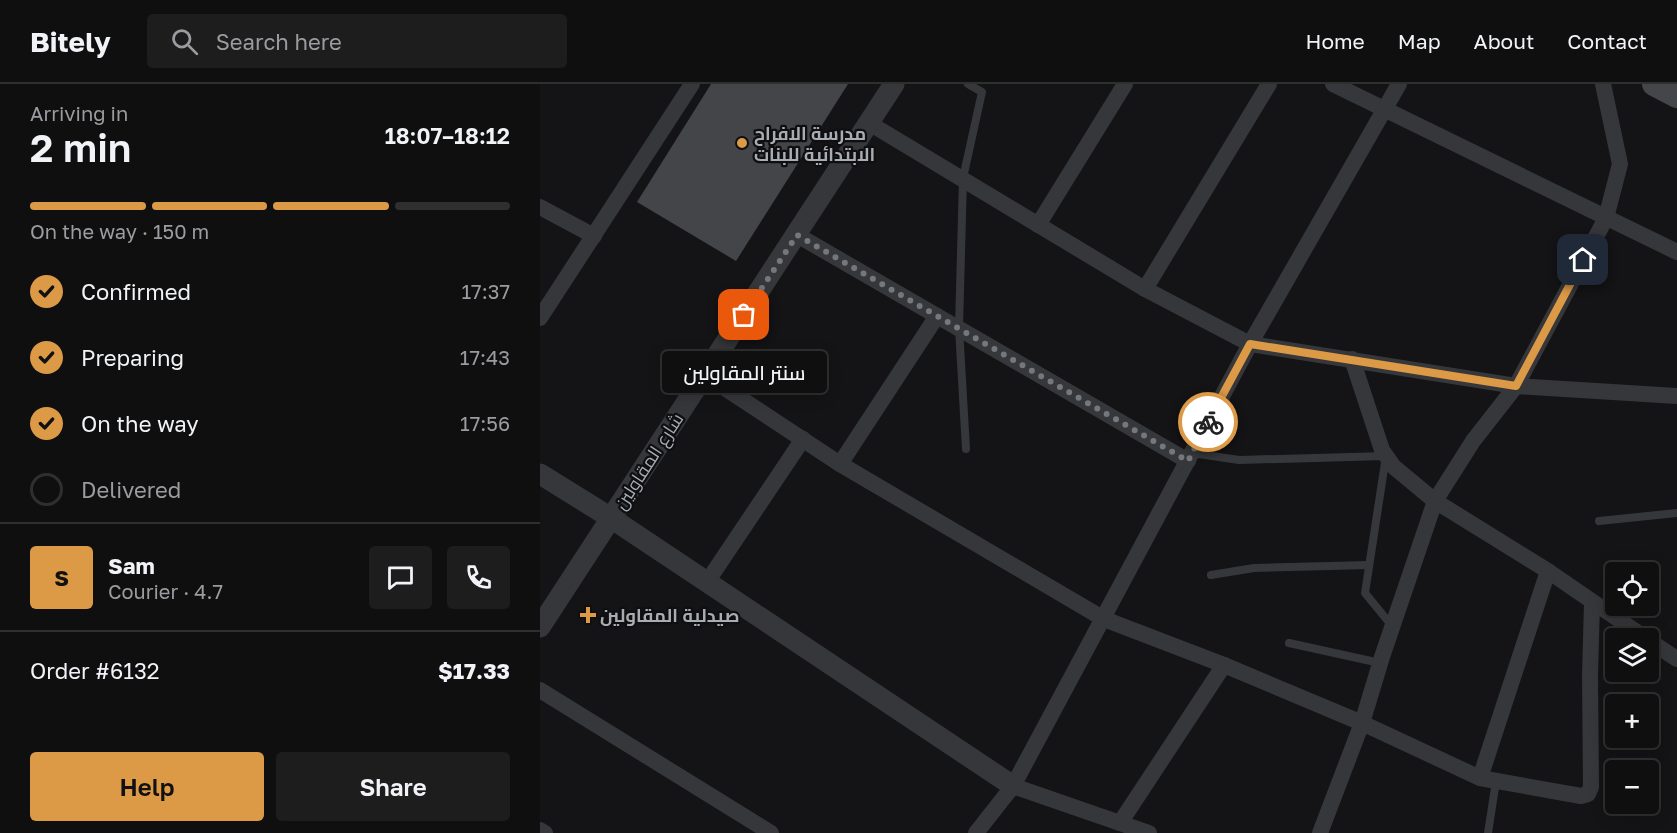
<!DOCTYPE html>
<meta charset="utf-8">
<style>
:root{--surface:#0f0f10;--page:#1d1d1e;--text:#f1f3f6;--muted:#9b9c9f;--line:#2f2f30;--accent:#dc9946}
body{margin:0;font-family:"Golos Text",Cairo,sans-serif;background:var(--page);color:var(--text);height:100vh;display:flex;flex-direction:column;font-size:22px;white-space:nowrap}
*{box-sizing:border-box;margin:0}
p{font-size:20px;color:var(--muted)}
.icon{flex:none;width:33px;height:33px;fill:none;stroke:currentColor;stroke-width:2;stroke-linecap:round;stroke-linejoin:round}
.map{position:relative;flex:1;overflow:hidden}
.sheet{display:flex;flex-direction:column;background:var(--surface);width:540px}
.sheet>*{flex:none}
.controls{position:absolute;left:1065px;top:478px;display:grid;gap:12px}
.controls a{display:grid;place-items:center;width:54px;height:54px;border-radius:6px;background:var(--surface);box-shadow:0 3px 15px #0003,0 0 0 2px var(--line);font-size:30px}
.pin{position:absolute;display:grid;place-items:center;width:51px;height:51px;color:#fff;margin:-26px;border-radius:12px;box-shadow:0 3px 9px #0006}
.courier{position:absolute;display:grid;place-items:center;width:60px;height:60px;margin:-30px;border:4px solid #dc9946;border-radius:50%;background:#fff;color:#222;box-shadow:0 2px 8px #0007}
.bubble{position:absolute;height:42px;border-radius:6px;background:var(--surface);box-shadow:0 3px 15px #0003,0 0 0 2px var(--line);font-size:20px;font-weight:600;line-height:42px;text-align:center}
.overview em{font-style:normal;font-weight:600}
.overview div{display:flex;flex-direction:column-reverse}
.overview{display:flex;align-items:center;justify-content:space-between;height:102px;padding:0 30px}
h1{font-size:39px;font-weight:600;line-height:45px}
.bar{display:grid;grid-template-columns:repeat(4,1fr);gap:9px 6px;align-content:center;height:72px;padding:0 30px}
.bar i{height:8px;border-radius:4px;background:var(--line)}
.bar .current{background:var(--accent)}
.bar p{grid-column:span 4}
.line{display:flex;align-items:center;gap:15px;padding:0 30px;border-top:2px solid var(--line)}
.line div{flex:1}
.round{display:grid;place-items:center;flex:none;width:63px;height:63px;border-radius:6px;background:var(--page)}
ol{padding:0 30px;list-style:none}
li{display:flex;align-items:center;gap:18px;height:66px}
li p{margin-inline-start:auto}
li .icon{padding:6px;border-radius:50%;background:var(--accent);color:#111;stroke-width:4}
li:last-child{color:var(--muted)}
li i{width:33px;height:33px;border:3px solid var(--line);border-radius:50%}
.cta{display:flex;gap:12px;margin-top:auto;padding:12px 30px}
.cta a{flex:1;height:69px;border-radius:6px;background:var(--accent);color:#111;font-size:24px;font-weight:600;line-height:69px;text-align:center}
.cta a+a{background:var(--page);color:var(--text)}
header{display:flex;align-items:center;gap:36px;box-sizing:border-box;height:84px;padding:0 30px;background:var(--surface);border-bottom:2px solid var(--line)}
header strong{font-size:28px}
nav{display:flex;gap:33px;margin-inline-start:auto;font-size:21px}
.search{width:420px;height:54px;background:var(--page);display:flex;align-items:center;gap:15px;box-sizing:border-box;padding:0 21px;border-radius:6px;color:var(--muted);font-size:22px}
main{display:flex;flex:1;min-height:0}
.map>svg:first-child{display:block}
</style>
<header>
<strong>Bitely</strong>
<div class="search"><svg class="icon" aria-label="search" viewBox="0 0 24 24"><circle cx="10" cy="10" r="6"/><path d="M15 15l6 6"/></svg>Search here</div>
<nav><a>Home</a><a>Map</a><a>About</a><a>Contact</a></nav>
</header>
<main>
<section class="sheet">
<div class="overview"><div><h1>2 min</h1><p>Arriving in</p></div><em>18:07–18:12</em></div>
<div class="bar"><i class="current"></i><i class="current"></i><i class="current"></i><i></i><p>On the way · 150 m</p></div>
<ol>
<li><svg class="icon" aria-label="check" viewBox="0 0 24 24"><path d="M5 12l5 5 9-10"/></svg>Confirmed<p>17:37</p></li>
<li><svg class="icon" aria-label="check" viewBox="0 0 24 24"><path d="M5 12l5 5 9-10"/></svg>Preparing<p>17:43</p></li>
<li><svg class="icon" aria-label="check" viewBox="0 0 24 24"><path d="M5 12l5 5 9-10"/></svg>On the way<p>17:56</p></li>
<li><i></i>Delivered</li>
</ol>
<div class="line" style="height:108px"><b class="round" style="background:var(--accent);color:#111">S</b><div><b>Sam</b><p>Courier · 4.7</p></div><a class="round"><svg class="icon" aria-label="chat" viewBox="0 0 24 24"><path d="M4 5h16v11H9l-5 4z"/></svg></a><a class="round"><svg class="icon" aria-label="phone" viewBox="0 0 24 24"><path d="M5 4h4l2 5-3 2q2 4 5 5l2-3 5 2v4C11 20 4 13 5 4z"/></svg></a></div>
<div class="line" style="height:78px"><div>Order #6132</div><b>$17.33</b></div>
<div class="cta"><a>Help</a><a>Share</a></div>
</section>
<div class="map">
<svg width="1137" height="749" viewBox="0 0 1137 749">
<rect width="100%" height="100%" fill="#141416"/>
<polygon fill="#434548" points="171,0 308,0 196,177 97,118"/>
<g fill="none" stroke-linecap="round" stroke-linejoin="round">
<g stroke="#36373a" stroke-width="8">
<polyline points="426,365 419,244 423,94 442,8 428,0"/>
<polyline points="652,369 699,376 846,372 825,509 852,542"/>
<polyline points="1059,437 1137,429"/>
<polyline points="671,491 714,484 829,481"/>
<polyline points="749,559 840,579"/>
<polyline points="948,749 956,697"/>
</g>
<g stroke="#36373a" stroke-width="16">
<polyline points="793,0 1137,168"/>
<polyline points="329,39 605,205 710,260 976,302 1137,312"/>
<polyline points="0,123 54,152"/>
<polyline points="498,141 585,0"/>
<polyline points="257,151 648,377"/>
<polyline points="605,205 729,0"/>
<polyline points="0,234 152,0"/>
<polyline points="812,275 842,366 854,383 895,417 1008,487 1107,555"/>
<polyline points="165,291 300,380 564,535 684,581 822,639 940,694 1041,712 1048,710 1051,703 1050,591 1052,519"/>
<polyline points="300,380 397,232"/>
<polyline points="167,498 263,355"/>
<polyline points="1108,556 1137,575"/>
<polyline points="0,606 231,749"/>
<polyline points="940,694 1008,487"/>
<polyline points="473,702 609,749"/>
<polyline points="580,739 684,581"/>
<polyline points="0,746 5,749"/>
<polyline points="436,749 473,702 710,260 859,0"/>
<polyline points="780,749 822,639 842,573 895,417 933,357 976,302 1066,134 1080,80 1063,0"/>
</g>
<g stroke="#36373a" stroke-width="21">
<polyline points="0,390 71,434 473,702"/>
<polyline points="0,543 354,0"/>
</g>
<polyline stroke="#44464a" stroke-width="24" points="1114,0 1137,12"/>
</g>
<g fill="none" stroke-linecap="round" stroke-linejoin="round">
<polyline stroke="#74777d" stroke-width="6" stroke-dasharray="0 10.8" points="204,231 257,151 648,377 668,338"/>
<polyline stroke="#dc9946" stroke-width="8" points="668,338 710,260 976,302 1043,176"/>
</g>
<g fill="#dc9946" stroke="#0f0f11" stroke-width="2">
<circle cx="202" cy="59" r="6"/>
<path d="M45 522h6v6h6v6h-6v6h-6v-6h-6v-6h6z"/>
</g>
<g text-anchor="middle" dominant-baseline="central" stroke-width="4.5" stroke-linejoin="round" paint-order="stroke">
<g font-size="18" font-weight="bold" fill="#a8adb4" stroke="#0f0f11" text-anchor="start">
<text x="214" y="49">مدرسة اﻻفراح<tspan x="214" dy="21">اﻻبتدائية للبنات</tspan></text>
<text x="60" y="531">صيدلية المقاولين</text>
</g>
<g font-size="18" fill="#a8adb4" stroke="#0f0f11">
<text transform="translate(108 377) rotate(-57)">شارع المقاولين</text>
</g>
</g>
</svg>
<div class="controls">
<a><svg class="icon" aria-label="locate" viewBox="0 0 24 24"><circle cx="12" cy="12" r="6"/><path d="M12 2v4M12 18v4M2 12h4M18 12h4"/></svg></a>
<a><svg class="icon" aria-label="layers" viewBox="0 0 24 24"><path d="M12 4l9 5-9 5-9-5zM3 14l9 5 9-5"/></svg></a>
<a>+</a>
<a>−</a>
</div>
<div class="pin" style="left:204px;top:231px;background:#ea580c"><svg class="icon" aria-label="bag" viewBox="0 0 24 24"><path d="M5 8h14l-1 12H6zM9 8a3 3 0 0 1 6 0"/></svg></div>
<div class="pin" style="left:1043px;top:176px;background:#1f2937"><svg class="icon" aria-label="home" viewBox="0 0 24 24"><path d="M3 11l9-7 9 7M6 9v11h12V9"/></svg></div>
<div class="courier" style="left:668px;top:338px"><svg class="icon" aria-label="bike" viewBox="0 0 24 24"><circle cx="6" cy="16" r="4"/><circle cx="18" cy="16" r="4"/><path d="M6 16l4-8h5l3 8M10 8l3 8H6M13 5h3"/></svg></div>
<div class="bubble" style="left:122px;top:267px;width:165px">سنتر المقاولين</div>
</div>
</main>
